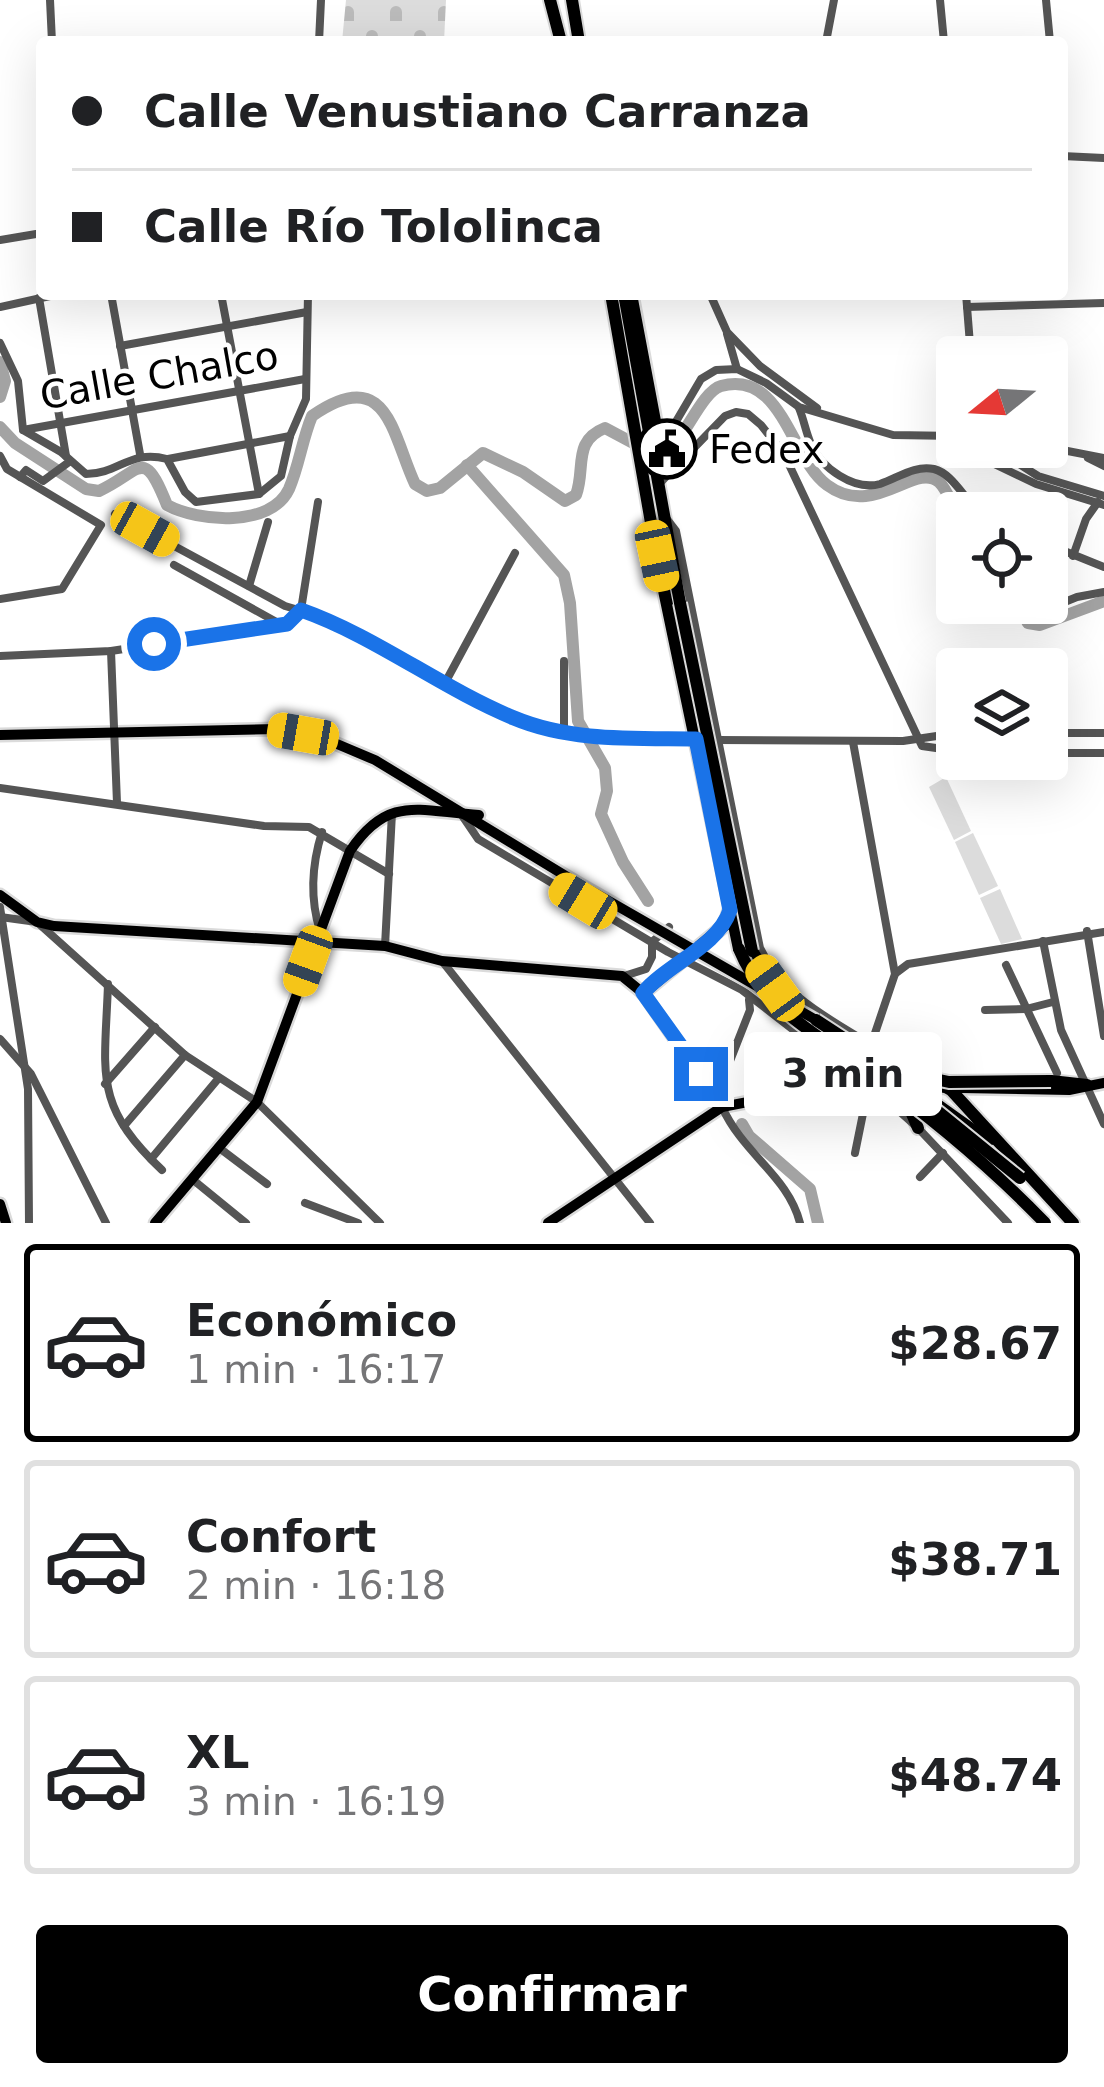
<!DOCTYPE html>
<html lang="es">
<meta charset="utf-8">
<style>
body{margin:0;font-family:"DejaVu Sans",sans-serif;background:#f2f2f2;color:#202124;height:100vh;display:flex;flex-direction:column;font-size:45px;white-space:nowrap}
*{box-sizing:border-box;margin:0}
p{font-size:39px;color:#757577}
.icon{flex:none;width:66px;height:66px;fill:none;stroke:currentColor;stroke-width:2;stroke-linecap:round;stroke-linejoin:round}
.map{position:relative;height:1223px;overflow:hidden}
.panel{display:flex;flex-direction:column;background:#fff;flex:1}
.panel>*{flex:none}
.guide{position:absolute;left:36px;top:36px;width:1032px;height:264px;border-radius:12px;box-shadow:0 12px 48px #0002;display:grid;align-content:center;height:264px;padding:0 36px;background:#fff}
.needle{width:78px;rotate:252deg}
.fabs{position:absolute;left:936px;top:336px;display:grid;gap:24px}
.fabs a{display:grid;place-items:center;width:132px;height:132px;border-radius:12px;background:#fff;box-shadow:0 12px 48px #0002;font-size:60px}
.end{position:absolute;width:54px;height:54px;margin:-27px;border:15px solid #1a73e8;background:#fff;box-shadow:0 0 0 6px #fff}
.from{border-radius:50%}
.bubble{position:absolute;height:84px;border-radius:12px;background:#fff;box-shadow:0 12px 48px #0002;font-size:39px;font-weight:700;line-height:84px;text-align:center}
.car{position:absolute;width:36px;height:72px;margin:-36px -18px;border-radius:15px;box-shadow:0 0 9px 3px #0007;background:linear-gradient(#f5c518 24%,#345 0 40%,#f5c518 0 76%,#345 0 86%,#f5c518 0)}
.guide b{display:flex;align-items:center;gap:42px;height:114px;font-size:45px}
.guide b+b{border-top:3px solid #e0e0e0}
.guide i{width:30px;height:30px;background:#202124}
ul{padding:21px 0 0;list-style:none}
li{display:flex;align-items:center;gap:36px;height:198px;margin:0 24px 18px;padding:0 12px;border:6px solid #e0e0e0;border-radius:12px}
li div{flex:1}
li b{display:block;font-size:45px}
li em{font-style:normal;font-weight:700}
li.active{border-color:#000}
li>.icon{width:108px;height:108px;stroke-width:1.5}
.action{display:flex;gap:24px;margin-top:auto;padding:24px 36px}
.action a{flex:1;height:138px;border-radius:12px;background:#000;color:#fff;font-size:48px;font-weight:700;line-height:138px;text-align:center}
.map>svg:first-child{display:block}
.cemetery{fill:url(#cemetery-stones)}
.garden{fill:#dcdcdc}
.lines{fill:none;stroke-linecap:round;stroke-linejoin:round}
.river{stroke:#a3a3a3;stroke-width:12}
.major-casing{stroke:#dbdbdb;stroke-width:15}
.highway-casing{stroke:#dbdbdb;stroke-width:16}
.minor{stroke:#555;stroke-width:8}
.major{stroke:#000;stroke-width:10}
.highway{stroke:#000;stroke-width:12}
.major-bridge-casing{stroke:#dbdbdb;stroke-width:15;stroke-linecap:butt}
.highway-bridge-casing{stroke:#dbdbdb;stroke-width:16;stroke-linecap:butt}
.major-bridge{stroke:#000;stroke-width:10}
.highway-bridge{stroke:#000;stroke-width:12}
.route{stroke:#1a73e8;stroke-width:15}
.labels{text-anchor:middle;stroke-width:9;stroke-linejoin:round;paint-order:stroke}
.street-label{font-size:39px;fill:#000;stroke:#fff}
.poi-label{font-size:39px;fill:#000;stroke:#fff;text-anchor:start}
</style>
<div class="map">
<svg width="1104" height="1223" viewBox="0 0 1104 1223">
<defs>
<pattern id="cemetery-stones" width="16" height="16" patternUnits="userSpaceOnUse" patternTransform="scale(3)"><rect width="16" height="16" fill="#dcdcdc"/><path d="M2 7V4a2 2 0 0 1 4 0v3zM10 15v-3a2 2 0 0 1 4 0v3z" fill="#bbb"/></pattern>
</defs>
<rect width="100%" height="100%" fill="#fff"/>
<path class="cemetery" d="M346 0H446L444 42H342Z"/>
<g class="garden">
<path d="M946 777 971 831 954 840 929 787Z"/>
<path d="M973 833 998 886 979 895 955 842Z"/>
<path d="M1000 889 1022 939 1001 944 980 898Z"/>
</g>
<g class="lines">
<g class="river">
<path d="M0 362 5 381 0 397"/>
<path d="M0 427 15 443 86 489 99 491C142 471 143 445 167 505 198 522 271 528 289 489 299 466 302 440 312 416 388 363 392 435 415 484L427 491 440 488 483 453 523 472 565 501 576 495C586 468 572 441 605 428L635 444"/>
<path d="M670 449C686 435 703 391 721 386 782 369 791 459 827 485 874 520 915 461 939 482 947 489 952 505 957 514"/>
<path d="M467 465 564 575 570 603 578 721 605 768 607 791 601 814 623 862 648 901"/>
<path d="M1017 603 1028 623 1040 625 1104 601"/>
<path d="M742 1124 749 1136 810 1189 818 1223"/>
</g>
<defs>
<g id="major">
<path d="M632 294 656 421 655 456"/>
<path d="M0 735 276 729 337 744 375 760 574 881"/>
<path d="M0 895 37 922 54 926 385 946 442 961 622 976 643 993 722 1107"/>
<path d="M904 1087 1069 1090 1104 1083"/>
<path d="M0 1204 6 1223"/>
<path d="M155 1223 257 1102 350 851C389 793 421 812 479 815"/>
<path d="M548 1223 722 1107 837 1085 886 1086"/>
</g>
<g id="highway">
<path d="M550 0 561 42"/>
<path d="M572 0 579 42"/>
<path d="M611 294 657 557 739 949"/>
<path d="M624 294 680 603"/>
<path d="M752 951 775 988 796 1005"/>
<path d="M643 993 725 925 729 911"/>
<path d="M871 1045 951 1090 1073 1223"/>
<path d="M1051 1081 1087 1085"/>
<path d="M918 1128 909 1107 920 1099H929L988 1141"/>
</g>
</defs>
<use href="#major" class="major-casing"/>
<use href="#highway" class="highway-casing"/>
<g class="minor">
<path d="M50 0 52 42"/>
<path d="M940 0 944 42"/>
<path d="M1046 0 1050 42"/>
<path d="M319 42 321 0"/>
<path d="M826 42 834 0"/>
<path d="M1062 156 1104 158"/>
<path d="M0 240 42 233"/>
<path d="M111 294 140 454"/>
<path d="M221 294 259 494"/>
<path d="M710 294 727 332 760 366 817 408"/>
<path d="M966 294 971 357"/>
<path d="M39 298 66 456"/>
<path d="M0 307 59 294"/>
<path d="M967 307 1104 303"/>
<path d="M727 334 737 369"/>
<path d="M0 343 18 381 23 430 61 452 86 474C119 474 130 449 167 459L185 492 196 502 259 494 281 476 290 436 306 399 308 294"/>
<path d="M120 346 307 312"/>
<path d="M799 408C804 420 806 433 811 444 821 468 854 491 880 484 898 478 914 465 934 469 954 474 965 502 982 513"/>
<path d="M23 430 305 379"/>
<path d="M658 442 671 430 701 379 716 370 737 369 766 383 799 407 893 435 957 436"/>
<path d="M992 447 1038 476 1104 496"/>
<path d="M1047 447 1104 458"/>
<path d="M963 449 1036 484 1104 505"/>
<path d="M0 456 7 469 101 525 62 589 0 599"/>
<path d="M1088 458 1104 466"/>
<path d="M168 459 290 436"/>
<path d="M20 477 26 470 43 481 69 462"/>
<path d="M659 484 725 416 736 412 748 414 761 425 784 454 922 746 957 751"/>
<path d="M115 514 285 606 312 614 516 719 591 736 696 739"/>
<path d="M666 518 676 531 760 948C783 997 827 1017 871 1045"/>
<path d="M1047 544 1104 567"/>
<path d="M1073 556 1086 519 1098 502"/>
<path d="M174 565 280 624"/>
<path d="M249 586 268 522"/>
<path d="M1029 603 1035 612H1040L1077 597 1104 592"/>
<path d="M301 610 318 502"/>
<path d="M111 651 117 803"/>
<path d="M0 656 111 651 287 624 301 610"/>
<path d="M445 683 515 553"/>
<path d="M564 731V661"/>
<path d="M1047 733H1104"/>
<path d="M717 740 903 741 957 733"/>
<path d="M853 742 895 974 871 1045"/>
<path d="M1047 753H1104"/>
<path d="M0 788 264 826 309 827 389 874"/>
<path d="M461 814 478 839 668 952 742 990 831 1059 833 1069 817 1087"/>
<path d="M0 907 28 1089 29 1223"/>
<path d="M0 917 37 922 185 1055 257 1102 380 1223"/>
<path d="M320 931C310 899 312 864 322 832"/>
<path d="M1087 931 1104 1036"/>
<path d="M1043 941 1061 1030 1104 1124"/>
<path d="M385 946 392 813"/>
<path d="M442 961 650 1223"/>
<path d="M1006 965 1057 1073"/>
<path d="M896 973 908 964 1104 932"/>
<path d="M624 976 646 969 652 957V942L669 927"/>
<path d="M108 984C105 1073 92 1104 162 1170"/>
<path d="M985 1010 1026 1009 1053 1002"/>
<path d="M0 1039 31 1074 106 1223"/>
<path d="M701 1074 728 1066 750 1010 749 1000"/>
<path d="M105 1084 155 1027"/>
<path d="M834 1085 857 1061"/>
<path d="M722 1107C744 1155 788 1176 800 1223"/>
<path d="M124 1126 185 1055"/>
<path d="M218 1147 267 1184"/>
<path d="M855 1153 869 1084 918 1128 1008 1223"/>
<path d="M151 1159 218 1079"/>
<path d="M920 1177 943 1153"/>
<path d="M192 1179 246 1223"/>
<path d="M305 1203 358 1223"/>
</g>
<use href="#major" class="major"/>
<use href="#highway" class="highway"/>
<defs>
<path id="major-bridge" d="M574 881 816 1020"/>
<g id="highway-bridge">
<path d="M680 603 752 951"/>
<path d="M739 949C763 1008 814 1032 863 1068 927 1114 990 1166 1045 1223"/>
<path d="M816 1020 862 1050 1020 1178"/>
<path d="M892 1070 949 1082 1051 1081"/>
</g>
</defs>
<use href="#major-bridge" class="major-bridge-casing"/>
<use href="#highway-bridge" class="highway-bridge-casing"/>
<use href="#major-bridge" class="major-bridge"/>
<use href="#highway-bridge" class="highway-bridge"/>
</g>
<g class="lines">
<path class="route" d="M154 644 287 624 301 610C375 636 441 688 514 718 571 742 636 738 696 739L730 910C718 947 667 964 643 993L701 1074"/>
</g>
<defs>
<symbol id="civic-ring" viewBox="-11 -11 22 22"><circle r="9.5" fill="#fff" stroke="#000" stroke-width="1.5"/><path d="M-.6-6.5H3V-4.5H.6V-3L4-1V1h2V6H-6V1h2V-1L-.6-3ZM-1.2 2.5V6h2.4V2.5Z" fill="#000"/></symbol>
</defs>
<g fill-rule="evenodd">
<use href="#civic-ring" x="634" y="416" width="66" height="66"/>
</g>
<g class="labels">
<g class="street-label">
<text transform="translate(159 375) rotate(-10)" y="14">Calle Chalco</text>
</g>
<g class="poi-label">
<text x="709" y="463">Fedex</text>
</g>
</g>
</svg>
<div class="fabs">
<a><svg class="needle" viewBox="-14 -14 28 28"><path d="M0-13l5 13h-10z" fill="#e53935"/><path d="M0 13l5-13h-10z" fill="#757577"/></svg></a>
<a><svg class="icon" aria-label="locate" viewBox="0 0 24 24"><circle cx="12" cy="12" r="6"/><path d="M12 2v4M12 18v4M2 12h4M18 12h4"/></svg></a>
<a><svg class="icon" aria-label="layers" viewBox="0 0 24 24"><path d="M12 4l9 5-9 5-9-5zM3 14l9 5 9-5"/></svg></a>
</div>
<i class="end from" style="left:154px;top:644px"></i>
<i class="end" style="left:701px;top:1074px"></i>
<div class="bubble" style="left:744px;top:1032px;width:198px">3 min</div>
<i class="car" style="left:145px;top:529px;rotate:119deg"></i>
<i class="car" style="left:657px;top:556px;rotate:168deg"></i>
<i class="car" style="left:303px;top:734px;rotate:280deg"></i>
<i class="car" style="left:583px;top:901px;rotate:301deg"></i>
<i class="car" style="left:308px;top:961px;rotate:200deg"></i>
<i class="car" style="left:775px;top:988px;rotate:324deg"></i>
<div class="guide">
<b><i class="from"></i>Calle Venustiano Carranza</b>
<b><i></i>Calle Río Tololinca</b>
</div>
</div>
<section class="panel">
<ul>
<li class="active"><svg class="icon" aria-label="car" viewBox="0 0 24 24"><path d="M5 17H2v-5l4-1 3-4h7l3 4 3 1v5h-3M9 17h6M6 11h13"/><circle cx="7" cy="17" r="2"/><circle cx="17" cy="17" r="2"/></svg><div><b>Económico</b><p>1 min · 16:17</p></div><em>$28.67</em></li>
<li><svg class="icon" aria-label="car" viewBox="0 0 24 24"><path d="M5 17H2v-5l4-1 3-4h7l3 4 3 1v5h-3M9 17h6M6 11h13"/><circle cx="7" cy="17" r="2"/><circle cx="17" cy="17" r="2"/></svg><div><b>Confort</b><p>2 min · 16:18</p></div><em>$38.71</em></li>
<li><svg class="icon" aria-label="car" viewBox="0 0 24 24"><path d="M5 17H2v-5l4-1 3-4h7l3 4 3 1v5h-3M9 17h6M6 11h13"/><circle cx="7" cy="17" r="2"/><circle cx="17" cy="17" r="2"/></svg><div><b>XL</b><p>3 min · 16:19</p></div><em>$48.74</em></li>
</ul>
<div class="action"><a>Confirmar</a></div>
</section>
